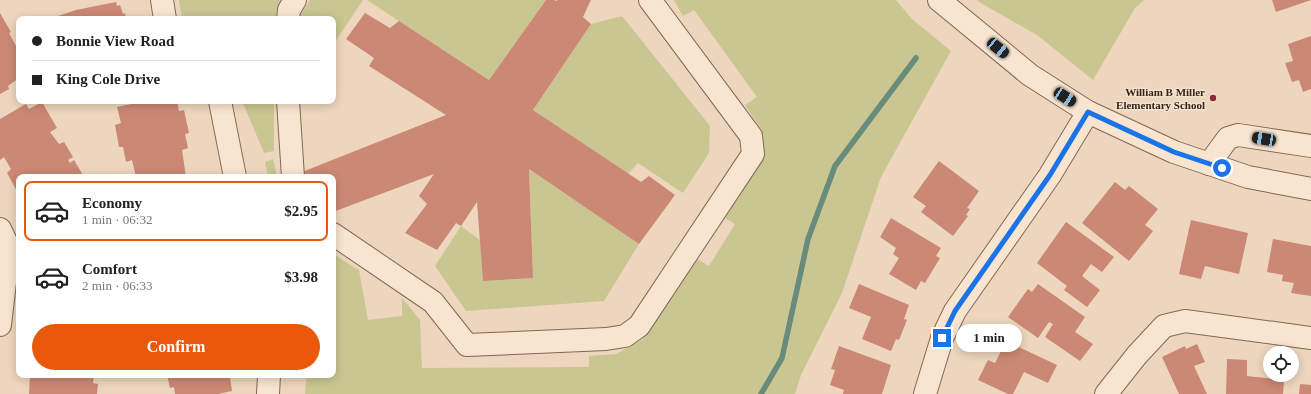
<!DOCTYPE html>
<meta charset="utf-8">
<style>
body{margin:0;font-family:Georgia,serif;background:#f2f2f2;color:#222;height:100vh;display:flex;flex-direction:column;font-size:15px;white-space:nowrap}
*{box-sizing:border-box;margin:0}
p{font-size:13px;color:#767676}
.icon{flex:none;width:22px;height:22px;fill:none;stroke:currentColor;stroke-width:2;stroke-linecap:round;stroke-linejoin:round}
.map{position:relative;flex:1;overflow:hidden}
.sheet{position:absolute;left:16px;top:174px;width:320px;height:204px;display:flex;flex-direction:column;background:#fff;border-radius:8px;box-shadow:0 2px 10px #0003}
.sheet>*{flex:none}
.banner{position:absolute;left:16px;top:16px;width:320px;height:88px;border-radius:8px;box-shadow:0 2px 10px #0003;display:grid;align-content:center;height:88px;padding:0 16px;background:#fff}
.buttons{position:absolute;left:1263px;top:346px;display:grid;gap:8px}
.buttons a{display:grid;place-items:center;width:36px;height:36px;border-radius:50%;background:#fff;box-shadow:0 2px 10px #0003;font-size:20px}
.end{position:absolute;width:18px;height:18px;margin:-9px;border:5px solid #1a73e8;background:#fff;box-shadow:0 0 0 2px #fff}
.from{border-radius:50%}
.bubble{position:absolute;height:28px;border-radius:14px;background:#fff;box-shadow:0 2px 10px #0003;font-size:13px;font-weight:700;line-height:28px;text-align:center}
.car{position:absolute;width:12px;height:24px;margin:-12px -6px;border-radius:5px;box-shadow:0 0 3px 1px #0007;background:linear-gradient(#222 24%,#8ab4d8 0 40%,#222 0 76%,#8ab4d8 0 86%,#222 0)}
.banner b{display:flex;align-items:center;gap:14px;height:38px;font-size:15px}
.banner b+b{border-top:1px solid #e0e0e0}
.banner i{width:10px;height:10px;background:#222}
ul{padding:7px 0 0;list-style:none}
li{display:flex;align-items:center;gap:12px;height:60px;margin:0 8px 6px;padding:0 8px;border:2px solid transparent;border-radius:8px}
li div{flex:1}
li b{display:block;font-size:15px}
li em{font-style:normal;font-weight:700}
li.current{border-color:#ea580c}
li>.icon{width:36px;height:36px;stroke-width:1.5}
.button{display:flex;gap:8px;margin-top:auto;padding:8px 16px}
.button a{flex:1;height:46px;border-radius:24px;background:#ea580c;color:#fff;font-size:16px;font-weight:700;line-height:46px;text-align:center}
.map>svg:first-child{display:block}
.green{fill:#cac692}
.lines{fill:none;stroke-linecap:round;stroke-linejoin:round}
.stream{stroke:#698b7c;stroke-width:5.5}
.building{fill:#cb8874}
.minor-casing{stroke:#846757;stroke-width:24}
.minor{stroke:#f8e5d0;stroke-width:22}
.route{stroke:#1a73e8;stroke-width:5}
.poi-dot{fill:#92283c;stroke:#f4e2cd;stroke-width:1.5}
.labels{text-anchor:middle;stroke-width:3;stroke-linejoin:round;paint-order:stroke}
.poi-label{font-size:11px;font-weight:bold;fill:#34231b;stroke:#f4e2cd;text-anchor:end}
</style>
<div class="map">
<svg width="1311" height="394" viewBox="0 0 1311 394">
<rect width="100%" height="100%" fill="#edd6bd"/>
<g class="green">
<path d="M179 0H282L278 7 275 19H182Z"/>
<path d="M310 0H363L333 45V19H299V17Z"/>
<path d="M367 0H546L489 80Z"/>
<path d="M674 0H896L912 19 951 51 881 177 842 293 801 375 795 394H305L306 382 305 375H333V254L359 270 368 320 402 316V298L420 320 422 368 589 367V356L616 354 643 339 697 259 709 266 735 224 725 218 761 157 762 130 745 105 757 97 694 10 683 16Z"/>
<path d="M977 0H1144L1135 8 1093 80 1037 35 979 2Z"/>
<path d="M622 16 710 126 709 153 683 193 638 163 628 174 533 110 591 24Z"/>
<path d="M242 101H274V151L264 153Z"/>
<path d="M273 159 277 177H268L265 162Z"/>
<path d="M529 169 639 244 604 301 466 311 435 266 461 226 480 240 483 281 533 278Z"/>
</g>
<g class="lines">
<path class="stream" d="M761 394 782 358 808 239 835 166 916 58"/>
</g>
<g class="building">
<path d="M546 0H554L556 1 557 0H591L583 17 591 24 533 110 641 182 649 176 675 195 639 244 529 169 533 278 483 281 477 202 461 226 456 223 437 250 405 233 427 204 419 196 434 174 333 212V177H304L302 172 446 115 369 66 374 58 346 39 365 13 390 28 399 21 489 80Z"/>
<path d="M1272 0H1311L1276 12Z"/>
<path d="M116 2 117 6 120 5 123 14 125 13 126 19H56L58 18V16L76 10Z"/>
<path d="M0 13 11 32 9 33 16 46 18 45 19 47V78L8 86 9 89 0 94Z"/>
<path d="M1311 36V89L1303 92 1299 80 1292 82 1285 63 1293 61 1288 44Z"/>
<path d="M146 101H177L179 111 184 110 189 133 185 134 188 148 182 150 186 177H136L132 160 126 162 123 147H119L115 125 121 123 117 107Z"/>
<path d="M42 102 57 128 50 132 59 144 64 142 73 157 68 160 70 163 74 160 83 175 80 177H19V195L7 173 11 169 4 157 0 160V119L26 104 29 109Z"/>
<path d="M939 161 979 191 967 208 970 209 966 215 968 216 953 236 921 212 926 206 913 197Z"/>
<path d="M1115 182 1125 190 1129 186 1158 209 1145 225 1153 231 1129 261 1082 223Z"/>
<path d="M891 218 941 248 936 256 940 258 925 283 921 281 916 290 889 274 899 258 893 254 896 248 880 237Z"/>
<path d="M1191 220 1248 233 1239 274 1205 266 1201 279 1179 274Z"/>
<path d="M1066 222 1114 257 1102 272 1091 264 1082 276 1100 290 1087 307 1064 290 1067 286 1037 263Z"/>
<path d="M1273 239 1311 246V296L1291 293 1294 283 1282 281 1283 275 1267 272Z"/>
<path d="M859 284 909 305 904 319 907 320 899 340 896 339 891 351 862 339 871 317 849 308Z"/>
<path d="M1038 284 1085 317 1075 332 1093 344 1080 361 1045 337 1053 324 1049 322 1038 338 1008 317 1028 289 1032 292Z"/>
<path d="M1006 341 1057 365 1048 383 1024 372 1013 394H1008L978 380 988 360 995 363Z"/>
<path d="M1197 344 1205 362 1194 366 1207 394H1179L1162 357 1185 346 1186 349Z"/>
<path d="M839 346 891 365 882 394H843L844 390 830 385 835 370 831 369Z"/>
<path d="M1227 359 1247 360V376L1284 380 1283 394H1226Z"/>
<path d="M30 375H94L93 383 98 384 97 394H29Z"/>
<path d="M167 375H235V376L230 377 232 391 218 394H175L174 387 170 388Z"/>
<path d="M1300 384 1311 385V394H1299Z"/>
</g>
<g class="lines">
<defs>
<g id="minor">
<path d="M162 0 165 19"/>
<path d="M939 0 1030 75 1088 112 1174 152 1248 177 1311 189"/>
<path d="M288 19 289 10 295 0"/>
<path d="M220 101 235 177"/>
<path d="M288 101 293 177"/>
<path d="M1209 164 1228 138 1238 135 1311 146"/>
<path d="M0 229 9 248 0 325"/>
<path d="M333 234 433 302 467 345 606 339 625 336 639 326 753 154 751 136 650 0"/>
<path d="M268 394 269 375"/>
<path d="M925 394 942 338 955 311 1050 175 1088 112"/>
<path d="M1106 394 1137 355 1164 326 1185 321 1311 338"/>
</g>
</defs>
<use href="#minor" class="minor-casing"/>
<use href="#minor" class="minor"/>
</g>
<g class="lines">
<path class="route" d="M942 338 955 311 1050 175 1088 112 1174 152 1222 168"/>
</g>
<circle class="poi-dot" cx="1213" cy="98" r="4"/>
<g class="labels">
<g class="poi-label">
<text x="1205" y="96">William B Miller<tspan x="1205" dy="13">Elementary School</tspan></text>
</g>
</g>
</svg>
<div class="buttons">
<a><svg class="icon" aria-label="locate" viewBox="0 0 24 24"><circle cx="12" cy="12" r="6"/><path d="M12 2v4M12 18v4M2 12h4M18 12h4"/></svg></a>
</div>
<i class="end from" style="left:1222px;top:168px"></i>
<i class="end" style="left:942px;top:338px"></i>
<div class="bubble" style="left:956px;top:324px;width:66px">1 min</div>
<i class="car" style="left:998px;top:48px;rotate:129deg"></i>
<i class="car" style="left:1065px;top:97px;rotate:123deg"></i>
<i class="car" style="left:1264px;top:139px;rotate:279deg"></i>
<div class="banner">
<b><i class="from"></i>Bonnie View Road</b>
<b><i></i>King Cole Drive</b>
</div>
<section class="sheet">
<ul>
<li class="current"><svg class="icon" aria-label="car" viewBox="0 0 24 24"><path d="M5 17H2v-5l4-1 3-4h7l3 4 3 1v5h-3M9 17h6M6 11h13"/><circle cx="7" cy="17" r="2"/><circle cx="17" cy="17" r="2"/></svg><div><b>Economy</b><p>1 min · 06:32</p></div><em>$2.95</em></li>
<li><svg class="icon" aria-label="car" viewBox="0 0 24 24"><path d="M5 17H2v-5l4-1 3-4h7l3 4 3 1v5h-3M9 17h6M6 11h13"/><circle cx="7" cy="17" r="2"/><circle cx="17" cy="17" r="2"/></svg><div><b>Comfort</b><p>2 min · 06:33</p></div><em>$3.98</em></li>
</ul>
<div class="button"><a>Confirm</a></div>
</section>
</div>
